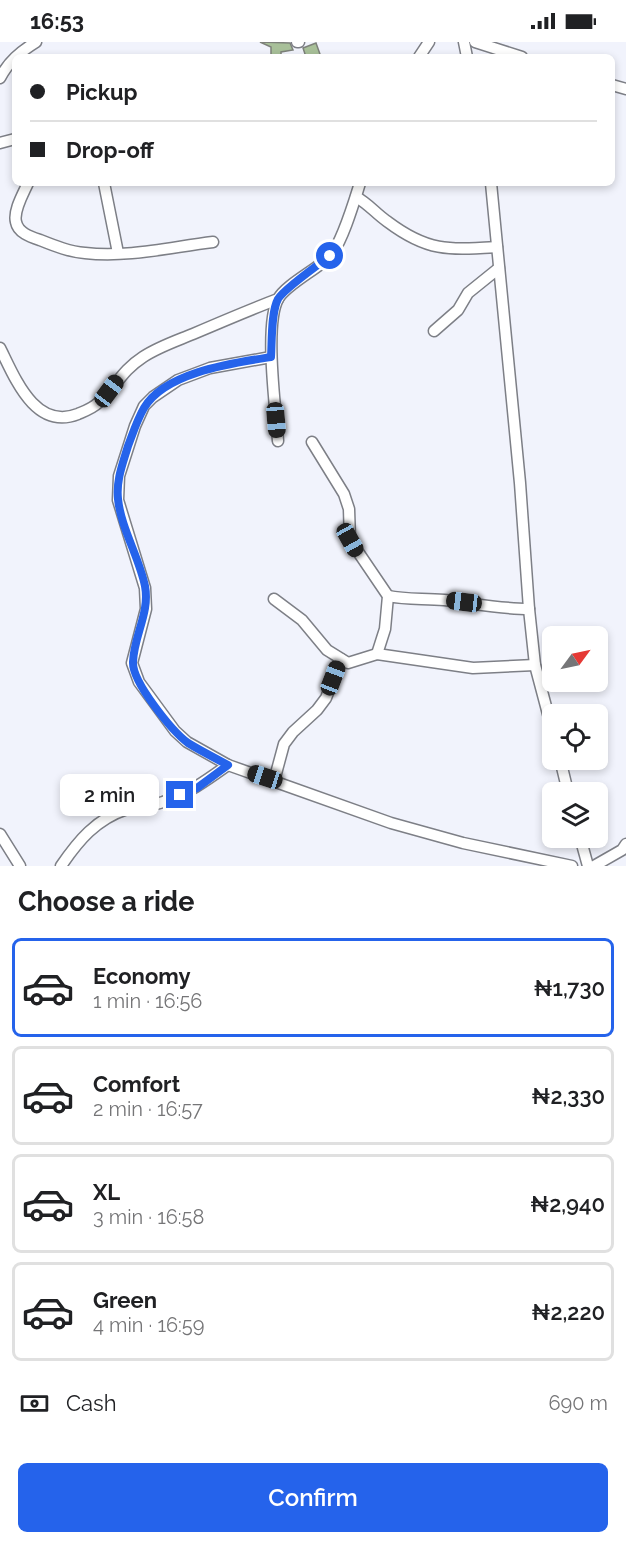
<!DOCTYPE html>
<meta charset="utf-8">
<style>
body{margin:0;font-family:Raleway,sans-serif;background:#f2f2f2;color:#202124;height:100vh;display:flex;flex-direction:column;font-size:22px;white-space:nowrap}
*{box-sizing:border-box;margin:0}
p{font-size:20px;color:#757577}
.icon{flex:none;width:33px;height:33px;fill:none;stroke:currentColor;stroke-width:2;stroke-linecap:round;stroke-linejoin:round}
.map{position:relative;height:824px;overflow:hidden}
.panel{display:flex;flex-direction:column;background:#fff;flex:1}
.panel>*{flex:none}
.top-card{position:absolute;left:12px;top:12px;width:603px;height:132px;border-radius:9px;box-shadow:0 3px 9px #0003;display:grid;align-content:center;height:132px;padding:0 18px;background:#fff}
.needle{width:39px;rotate:57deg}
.fabs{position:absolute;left:542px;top:584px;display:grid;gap:12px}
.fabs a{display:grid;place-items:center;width:66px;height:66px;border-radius:9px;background:#fff;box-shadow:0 3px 9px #0003;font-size:30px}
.end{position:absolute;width:27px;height:27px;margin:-14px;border:8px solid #2563eb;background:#fff;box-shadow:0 0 0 3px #fff}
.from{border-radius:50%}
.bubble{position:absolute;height:42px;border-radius:9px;background:#fff;box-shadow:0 3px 9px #0003;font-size:20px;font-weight:600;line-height:42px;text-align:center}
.car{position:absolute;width:18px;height:36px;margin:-18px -9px;border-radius:8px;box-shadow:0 0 4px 2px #0007;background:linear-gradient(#222 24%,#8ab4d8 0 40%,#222 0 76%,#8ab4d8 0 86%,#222 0)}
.top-card b{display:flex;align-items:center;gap:21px;height:57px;font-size:22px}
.top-card b+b{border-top:2px solid #e0e0e0}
.top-card i{width:15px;height:15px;background:#202124}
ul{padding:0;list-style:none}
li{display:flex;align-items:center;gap:18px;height:99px;margin:0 12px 9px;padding:0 6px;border:3px solid #e0e0e0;border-radius:9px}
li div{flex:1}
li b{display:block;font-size:22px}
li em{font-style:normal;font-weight:600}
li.current{border-color:#2563eb}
li>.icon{width:54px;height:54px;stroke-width:1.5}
h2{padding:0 18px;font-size:27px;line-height:72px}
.pay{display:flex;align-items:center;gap:15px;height:66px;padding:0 18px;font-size:22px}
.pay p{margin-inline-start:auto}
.primary-button{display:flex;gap:12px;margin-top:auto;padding:12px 18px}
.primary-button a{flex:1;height:69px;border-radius:9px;background:#2563eb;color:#fff;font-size:24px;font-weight:600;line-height:69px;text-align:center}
.status{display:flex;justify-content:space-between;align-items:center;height:42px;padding:0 30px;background:#fff;direction:ltr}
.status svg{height:16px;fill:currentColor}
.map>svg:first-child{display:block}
.building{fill:#a8c099;stroke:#7d817a;stroke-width:1.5}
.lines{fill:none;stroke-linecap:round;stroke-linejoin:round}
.minor-casing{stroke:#7d7f86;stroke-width:13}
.minor{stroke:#fff;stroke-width:10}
.route{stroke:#2563eb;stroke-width:8}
</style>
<div class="status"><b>16:53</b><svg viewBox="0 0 49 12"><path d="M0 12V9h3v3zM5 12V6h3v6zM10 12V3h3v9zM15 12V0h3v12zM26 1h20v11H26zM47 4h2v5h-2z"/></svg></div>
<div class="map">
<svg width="626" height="824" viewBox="0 0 626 824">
<rect width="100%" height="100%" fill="#f1f3fc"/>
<g class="building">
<path d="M260 0 290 1 293 8 281 10V13H271V5Z"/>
<path d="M316 1 321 15H306L303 6Z"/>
</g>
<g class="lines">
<defs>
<g id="minor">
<path d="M297 0H299"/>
<path d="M464 0 467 15"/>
<path d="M475 0 522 15"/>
<path d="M419 15 429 0"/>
<path d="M0 36C9 19 20 10 36 0"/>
<path d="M612 43 626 47"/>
<path d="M0 101 15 97"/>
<path d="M28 141C23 152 13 169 16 180 18 191 31 195 40 198 55 204 70 210 85 211 127 216 171 205 213 200"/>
<path d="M104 141 118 211"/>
<path d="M491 141 520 441 529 567 535 623 552 687"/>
<path d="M356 155C369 162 376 172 388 180 428 210 449 208 497 205"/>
<path d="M434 289 458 268 468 251 499 226"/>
<path d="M0 306C15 336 35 389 78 372 85 369 93 366 98 361 116 346 120 330 143 315 158 305 176 299 193 292 221 280 249 268 278 257"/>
<path d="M271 315 210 326 178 338 153 355 144 364 135 384 119 434 118 458 145 546 146 567 132 621 139 640 175 689 187 700 228 723 391 781 463 801 572 824"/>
<path d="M278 399C276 369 264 283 278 257 286 242 320 226 331 213 343 198 354 160 360 141"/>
<path d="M312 400 344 452 349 467 350 498 388 554 385 587 377 612"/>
<path d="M388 554C407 558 425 556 444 558 472 561 500 567 529 567"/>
<path d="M274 557 302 578 327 608 348 621 377 612 473 626 535 623"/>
<path d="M560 717 568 750"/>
<path d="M274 739 284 702 293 690 317 668 326 656 341 617"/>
<path d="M0 792 20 824"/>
<path d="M580 795 588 824"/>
<path d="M61 824C78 799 96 777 127 767 139 764 152 764 163 760 188 752 207 738 228 723"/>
<path d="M594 824 622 808 626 802"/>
</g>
</defs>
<use href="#minor" class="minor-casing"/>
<use href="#minor" class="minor"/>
</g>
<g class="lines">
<path class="route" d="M180 753 197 746 228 723C215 716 201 709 188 701 172 689 132 640 133 620 134 593 150 571 145 544 139 515 121 486 118 457 116 438 123 421 128 404 133 391 137 378 144 366 165 330 233 321 271 315 272 299 271 270 278 257 284 247 319 222 330 214"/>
</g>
</svg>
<div class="fabs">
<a><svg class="needle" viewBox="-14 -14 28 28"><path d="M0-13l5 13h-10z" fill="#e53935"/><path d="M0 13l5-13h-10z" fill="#757577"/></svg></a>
<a><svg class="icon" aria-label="locate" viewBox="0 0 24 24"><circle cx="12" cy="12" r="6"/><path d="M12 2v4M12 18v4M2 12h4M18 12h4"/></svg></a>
<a><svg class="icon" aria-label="layers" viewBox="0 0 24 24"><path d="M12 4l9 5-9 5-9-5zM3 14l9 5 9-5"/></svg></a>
</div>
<i class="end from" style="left:330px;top:214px"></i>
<i class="end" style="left:180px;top:753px"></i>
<div class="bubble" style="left:60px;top:732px;width:99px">2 min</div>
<i class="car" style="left:109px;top:349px;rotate:37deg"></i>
<i class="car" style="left:276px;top:378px;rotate:175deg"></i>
<i class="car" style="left:350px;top:498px;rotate:151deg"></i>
<i class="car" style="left:464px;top:560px;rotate:277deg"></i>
<i class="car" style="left:333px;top:636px;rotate:21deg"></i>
<i class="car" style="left:265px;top:735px;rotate:288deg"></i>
<div class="top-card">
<b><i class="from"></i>Pickup</b>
<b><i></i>Drop-off</b>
</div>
</div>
<section class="panel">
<h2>Choose a ride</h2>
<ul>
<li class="current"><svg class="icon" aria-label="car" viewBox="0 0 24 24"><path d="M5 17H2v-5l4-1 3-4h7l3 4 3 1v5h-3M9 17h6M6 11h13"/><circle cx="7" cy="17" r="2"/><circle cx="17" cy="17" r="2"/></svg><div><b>Economy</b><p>1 min · 16:56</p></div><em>₦1,730</em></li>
<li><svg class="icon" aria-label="car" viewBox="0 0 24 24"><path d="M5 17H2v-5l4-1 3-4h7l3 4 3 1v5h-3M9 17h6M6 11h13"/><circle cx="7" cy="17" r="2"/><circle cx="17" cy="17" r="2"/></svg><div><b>Comfort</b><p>2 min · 16:57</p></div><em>₦2,330</em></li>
<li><svg class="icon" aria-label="car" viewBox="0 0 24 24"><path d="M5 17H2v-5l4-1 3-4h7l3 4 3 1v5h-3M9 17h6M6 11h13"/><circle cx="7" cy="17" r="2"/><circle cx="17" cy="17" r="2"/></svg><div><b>XL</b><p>3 min · 16:58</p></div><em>₦2,940</em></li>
<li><svg class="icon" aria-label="car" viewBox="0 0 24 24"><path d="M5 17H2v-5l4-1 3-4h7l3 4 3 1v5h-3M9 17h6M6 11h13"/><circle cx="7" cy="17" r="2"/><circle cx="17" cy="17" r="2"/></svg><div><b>Green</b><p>4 min · 16:59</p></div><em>₦2,220</em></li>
</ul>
<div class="pay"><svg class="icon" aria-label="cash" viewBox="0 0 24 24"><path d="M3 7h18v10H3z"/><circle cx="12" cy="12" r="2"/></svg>Cash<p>690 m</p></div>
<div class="primary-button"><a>Confirm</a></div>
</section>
